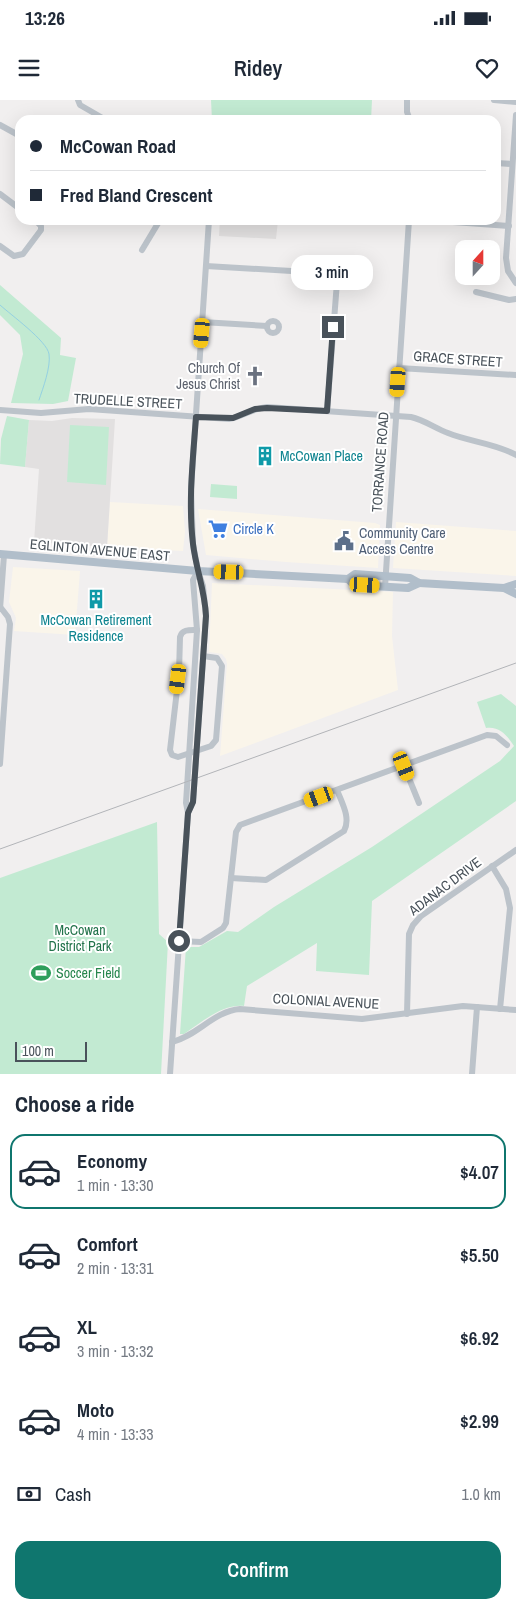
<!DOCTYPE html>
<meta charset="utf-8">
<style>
body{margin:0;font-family:"Archivo Narrow",sans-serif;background:#f6f6f7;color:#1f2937;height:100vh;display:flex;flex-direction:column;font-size:19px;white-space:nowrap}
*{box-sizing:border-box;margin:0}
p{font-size:16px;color:#747a83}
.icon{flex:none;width:28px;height:28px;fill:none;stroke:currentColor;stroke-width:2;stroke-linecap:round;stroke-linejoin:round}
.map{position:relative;height:974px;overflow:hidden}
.side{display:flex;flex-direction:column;background:#fff;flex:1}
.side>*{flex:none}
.guide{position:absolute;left:15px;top:15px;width:486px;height:110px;border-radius:15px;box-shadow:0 5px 20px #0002;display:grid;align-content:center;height:110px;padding:0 15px;background:#fff}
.needle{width:32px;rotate:21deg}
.tools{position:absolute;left:455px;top:140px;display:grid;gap:10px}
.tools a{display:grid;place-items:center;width:45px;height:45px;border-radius:10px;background:#fff;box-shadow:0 5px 20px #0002;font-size:25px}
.scale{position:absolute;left:15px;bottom:12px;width:72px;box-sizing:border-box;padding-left:5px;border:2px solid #49525a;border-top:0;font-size:14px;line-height:18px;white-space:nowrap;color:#49525a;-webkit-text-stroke:4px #fff;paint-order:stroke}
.end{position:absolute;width:22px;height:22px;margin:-11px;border:6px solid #49525a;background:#fff;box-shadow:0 0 0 2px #fff}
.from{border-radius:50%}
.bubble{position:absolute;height:35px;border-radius:15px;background:#fff;box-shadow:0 5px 20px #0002;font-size:16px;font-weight:600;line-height:35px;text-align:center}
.car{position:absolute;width:15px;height:30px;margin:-15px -8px;border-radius:6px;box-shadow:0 0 4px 1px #0007;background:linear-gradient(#f5c518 24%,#345 0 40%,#f5c518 0 76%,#345 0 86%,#f5c518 0)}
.guide b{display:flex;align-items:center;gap:18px;height:48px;font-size:19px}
.guide b+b{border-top:1px solid #e0e1e3}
.guide i{width:12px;height:12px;background:#1f2937}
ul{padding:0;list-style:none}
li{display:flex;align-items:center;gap:15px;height:75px;margin:0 10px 8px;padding:0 5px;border:2px solid transparent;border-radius:15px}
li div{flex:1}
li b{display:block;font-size:19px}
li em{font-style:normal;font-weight:600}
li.active{border-color:#0f766e}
li>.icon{width:45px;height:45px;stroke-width:1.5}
h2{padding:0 15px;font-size:22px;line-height:60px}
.pay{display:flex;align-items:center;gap:12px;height:55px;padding:0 15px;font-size:19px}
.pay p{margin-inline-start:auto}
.button{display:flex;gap:10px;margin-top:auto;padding:10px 15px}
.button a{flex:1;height:58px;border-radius:15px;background:#0f766e;color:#fff;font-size:20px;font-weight:600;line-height:58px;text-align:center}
.status{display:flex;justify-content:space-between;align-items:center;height:35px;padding:0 25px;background:#fff;direction:ltr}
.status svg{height:14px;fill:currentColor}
header{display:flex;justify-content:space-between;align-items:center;height:65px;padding:0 15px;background:#fff;font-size:22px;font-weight:600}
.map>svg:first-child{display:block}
.commercial{fill:#faf5ea}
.education{fill:#e2e0e0}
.green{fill:#c2ead2}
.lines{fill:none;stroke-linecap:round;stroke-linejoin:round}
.stream{stroke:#94d1e2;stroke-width:1}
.minor{stroke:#bcc3ca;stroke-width:6}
.major{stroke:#b1beca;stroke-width:8}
.rail{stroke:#b2b4b8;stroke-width:1}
.route{stroke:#49525a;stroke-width:6}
.labels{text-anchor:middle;stroke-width:4;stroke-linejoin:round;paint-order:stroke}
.street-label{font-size:14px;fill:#49525a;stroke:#fff}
.worship-label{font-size:14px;fill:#5b616d;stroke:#fff;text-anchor:end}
.culture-label{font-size:14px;fill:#0d838f;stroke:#fff;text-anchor:start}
.shop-label{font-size:14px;fill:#366cbe;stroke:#fff;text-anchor:start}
.service-label{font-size:14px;fill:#4e5e75;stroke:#fff;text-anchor:start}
.park-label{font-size:14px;fill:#22734b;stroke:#fff}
.leisure-label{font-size:14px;fill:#27864d;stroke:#fff;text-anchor:start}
</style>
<div class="status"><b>13:26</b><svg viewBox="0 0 49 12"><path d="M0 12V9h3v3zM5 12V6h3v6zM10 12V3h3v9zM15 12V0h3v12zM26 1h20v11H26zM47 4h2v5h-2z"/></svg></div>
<header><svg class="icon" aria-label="menu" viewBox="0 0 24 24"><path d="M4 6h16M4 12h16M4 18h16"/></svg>Ridey<svg class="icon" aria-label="heart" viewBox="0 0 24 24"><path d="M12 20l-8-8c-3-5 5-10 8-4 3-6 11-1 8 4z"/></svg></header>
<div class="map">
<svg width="516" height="974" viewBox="0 0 516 974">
<rect width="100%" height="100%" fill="#f1efef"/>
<g class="commercial">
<path d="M110 402 183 406 185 432 183 451 107 447Z"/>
<path d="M198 409 375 423 380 425 378 468 286 462 206 455Z"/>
<path d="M396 422 516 431V476L393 468Z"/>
<path d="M13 467 80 471 75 535 14 531 16 518 9 502Z"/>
<path d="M212 483 393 492 392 536 398 590 220 656 227 564 226 559 222 554 209 552Z"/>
</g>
<g class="education">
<path d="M220 120H278L276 139 219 136Z"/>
<path d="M72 318 115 319 107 447 34 442 39 369 25 367 29 320 52 321Z"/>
</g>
<g class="green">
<path d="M211 0H372L371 20H212Z"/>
<path d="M0 185 61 238 60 255 76 258 68 301 53 304 11 303 23 254 20 235 0 215Z"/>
<path d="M7 316 29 320 25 367 0 364 1 339Z"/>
<path d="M70 325 109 327 106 385 67 382Z"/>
<path d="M211 384 237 386V399L210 397Z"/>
<path d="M501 594 516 606V701L372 801 369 875 316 871 317 843 247 886 244 906C222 904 202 922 184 934H180L186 847H199L227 831 238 832 274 807 372 747 500 661 514 646C507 635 499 626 486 628L477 602Z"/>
<path d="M157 722 159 834 168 842 161 974H0V778Z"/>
</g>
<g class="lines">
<path class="stream" d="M0 205C11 215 47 241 49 254 51 267 43 288 39 300"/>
<g class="minor">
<path d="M78 0 80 5 106 20"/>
<path d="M407 0V12L410 20"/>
<path d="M494 0 516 2"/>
<path d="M516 15 506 158 508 171 516 183"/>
<path d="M0 25 20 36"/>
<path d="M496 63 512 64"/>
<path d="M0 94 20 109"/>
<path d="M166 120 197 122"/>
<path d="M425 120 509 126"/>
<path d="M0 146 14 156 23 154 41 130V126L35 120"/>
<path d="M142 150 160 120"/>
<path d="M206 166 325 173C332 174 335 176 337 182L327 311"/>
<path d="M476 192 509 200 516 199"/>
<circle cx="273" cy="227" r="6"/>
<path d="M202 222 267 226"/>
<path d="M399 268 516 275"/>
<path d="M0 310 41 313 89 309 229 319C242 317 253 308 267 307L411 317C424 320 435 328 448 333 470 342 495 343 516 355"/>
<path d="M385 487 409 120"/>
<path d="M0 509 4 455"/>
<path d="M197 530C190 530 182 529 180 537L179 573 170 650 172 655 178 657 211 646 216 640 222 566 217 558 203 556"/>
<path d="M0 664 10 524 8 517 1 508"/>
<path d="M404 666 419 703"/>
<path d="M188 713 193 702 206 516 203 486 198 471 193 444 191 389 209 120"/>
<path d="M492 766 506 789 510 808 500 909"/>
<path d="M231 778 266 780 344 731C351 718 342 703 337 690"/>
<path d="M179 841 201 842 223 828 226 823 236 732 240 725 487 635 496 636 507 645"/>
<path d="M407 914 409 834 413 825 421 816 516 750"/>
<path d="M172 942C197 936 214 911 240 909L362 919 463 906 516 910"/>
<path d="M170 974 188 713 186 703 197 530 193 480 198 471"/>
<path d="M472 974 477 907"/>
</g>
<g class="major">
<path d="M0 454 198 471 348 479 354 485 408 488 419 483"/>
<path d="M348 479 355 474 410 478 419 483 504 488 516 494"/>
<path d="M504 488 516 484"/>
</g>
<path class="rail" d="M0 749 516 563"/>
</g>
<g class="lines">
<path class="route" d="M179 841 188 713 193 702 206 516C205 491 196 469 193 444 188 402 193 359 196 317L233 318 255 309 267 308 327 311 333 227"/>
</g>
<defs>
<symbol id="church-bare" viewBox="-9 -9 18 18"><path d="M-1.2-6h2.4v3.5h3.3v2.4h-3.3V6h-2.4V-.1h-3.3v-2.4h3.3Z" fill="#6b7280" stroke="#fff" stroke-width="2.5" paint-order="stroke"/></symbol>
<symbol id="building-bare" viewBox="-9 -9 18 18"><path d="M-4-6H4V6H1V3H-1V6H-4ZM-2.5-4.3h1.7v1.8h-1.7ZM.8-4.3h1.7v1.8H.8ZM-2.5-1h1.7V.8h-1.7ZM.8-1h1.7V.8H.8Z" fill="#0f9aa8" stroke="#fff" stroke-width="2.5" paint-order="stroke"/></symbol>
<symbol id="supermarket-bare" viewBox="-9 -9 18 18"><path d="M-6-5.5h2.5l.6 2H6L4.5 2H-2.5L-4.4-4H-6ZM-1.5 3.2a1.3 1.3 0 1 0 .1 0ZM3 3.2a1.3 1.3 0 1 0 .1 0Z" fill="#3f7fe0" stroke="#fff" stroke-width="2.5" paint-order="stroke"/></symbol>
<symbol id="civic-bare" viewBox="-9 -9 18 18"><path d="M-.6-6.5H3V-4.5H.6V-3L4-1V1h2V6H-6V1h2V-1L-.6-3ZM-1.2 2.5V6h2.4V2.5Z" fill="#5c6f8a" stroke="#fff" stroke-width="2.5" paint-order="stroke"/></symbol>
<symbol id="stadium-bare" viewBox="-9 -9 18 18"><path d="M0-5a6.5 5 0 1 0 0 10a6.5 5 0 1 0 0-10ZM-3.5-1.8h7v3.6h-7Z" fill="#2e9e5b" stroke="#fff" stroke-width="2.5" paint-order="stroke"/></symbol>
</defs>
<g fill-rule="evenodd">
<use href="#church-bare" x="241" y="262" width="28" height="28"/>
<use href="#building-bare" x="251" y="342" width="28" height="28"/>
<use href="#supermarket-bare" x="204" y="415" width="28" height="28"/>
<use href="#civic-bare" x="330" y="427" width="28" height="28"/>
<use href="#building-bare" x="82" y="485" width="28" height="28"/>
<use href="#stadium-bare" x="27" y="859" width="28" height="28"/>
</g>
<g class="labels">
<g class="street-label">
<text transform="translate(458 259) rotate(4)" y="5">GRACE STREET</text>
<text transform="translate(128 301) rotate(3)" y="5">TRUDELLE STREET</text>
<text transform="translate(380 362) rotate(-86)" y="5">TORRANCE ROAD</text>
<text transform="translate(100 450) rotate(5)" y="5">EGLINTON AVENUE EAST</text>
<text transform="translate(445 786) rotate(-37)" y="5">ADANAC DRIVE</text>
<text transform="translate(326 901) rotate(3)" y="5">COLONIAL AVENUE</text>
</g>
<g class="worship-label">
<text x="240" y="273">Church Of<tspan x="240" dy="16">Jesus Christ</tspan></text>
</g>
<g class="culture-label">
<text x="280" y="361">McCowan Place</text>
<text x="96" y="525" text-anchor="middle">McCowan Retirement<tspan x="96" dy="16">Residence</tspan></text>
</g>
<g class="shop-label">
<text x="233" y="434">Circle K</text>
</g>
<g class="service-label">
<text x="359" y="438">Community Care<tspan x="359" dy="16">Access Centre</tspan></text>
</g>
<g class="park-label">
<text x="80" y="835">McCowan<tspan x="80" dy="16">District Park</tspan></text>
</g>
<g class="leisure-label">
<text x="56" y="878">Soccer Field</text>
</g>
</g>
</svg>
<div class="tools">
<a><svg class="needle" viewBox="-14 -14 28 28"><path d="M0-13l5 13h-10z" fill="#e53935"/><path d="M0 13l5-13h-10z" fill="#747a83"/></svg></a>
</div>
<div class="scale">100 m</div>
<i class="end from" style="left:179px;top:841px"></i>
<i class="end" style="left:333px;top:227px"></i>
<div class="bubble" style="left:291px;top:155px;width:82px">3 min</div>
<i class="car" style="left:202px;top:233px;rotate:185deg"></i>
<i class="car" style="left:398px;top:282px;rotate:184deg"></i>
<i class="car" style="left:229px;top:472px;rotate:272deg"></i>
<i class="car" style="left:365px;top:485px;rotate:93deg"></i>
<i class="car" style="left:178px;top:579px;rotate:187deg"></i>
<i class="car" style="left:404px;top:666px;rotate:158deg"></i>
<i class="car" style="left:319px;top:697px;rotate:250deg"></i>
<div class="guide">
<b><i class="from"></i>McCowan Road</b>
<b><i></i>Fred Bland Crescent</b>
</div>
</div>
<section class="side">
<h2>Choose a ride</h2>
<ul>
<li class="active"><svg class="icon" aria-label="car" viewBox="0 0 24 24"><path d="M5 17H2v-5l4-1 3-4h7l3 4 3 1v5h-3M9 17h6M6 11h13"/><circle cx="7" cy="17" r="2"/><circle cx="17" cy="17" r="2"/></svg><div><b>Economy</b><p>1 min · 13:30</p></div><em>$4.07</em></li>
<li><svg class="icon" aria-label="car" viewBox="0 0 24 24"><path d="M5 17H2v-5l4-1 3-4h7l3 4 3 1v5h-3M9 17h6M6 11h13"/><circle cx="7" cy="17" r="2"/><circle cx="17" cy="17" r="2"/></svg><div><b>Comfort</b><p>2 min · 13:31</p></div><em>$5.50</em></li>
<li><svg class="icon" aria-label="car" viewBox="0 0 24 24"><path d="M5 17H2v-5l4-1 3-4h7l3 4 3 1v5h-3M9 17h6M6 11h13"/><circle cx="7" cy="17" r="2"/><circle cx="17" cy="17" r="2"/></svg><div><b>XL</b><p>3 min · 13:32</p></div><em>$6.92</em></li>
<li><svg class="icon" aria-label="car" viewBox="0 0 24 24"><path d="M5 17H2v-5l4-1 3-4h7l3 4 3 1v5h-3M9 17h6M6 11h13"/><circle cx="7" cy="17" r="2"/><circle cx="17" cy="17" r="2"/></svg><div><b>Moto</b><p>4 min · 13:33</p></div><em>$2.99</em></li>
</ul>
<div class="pay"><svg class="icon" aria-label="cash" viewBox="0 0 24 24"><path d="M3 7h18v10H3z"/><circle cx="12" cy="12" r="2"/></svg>Cash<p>1.0 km</p></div>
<div class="button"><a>Confirm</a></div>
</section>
